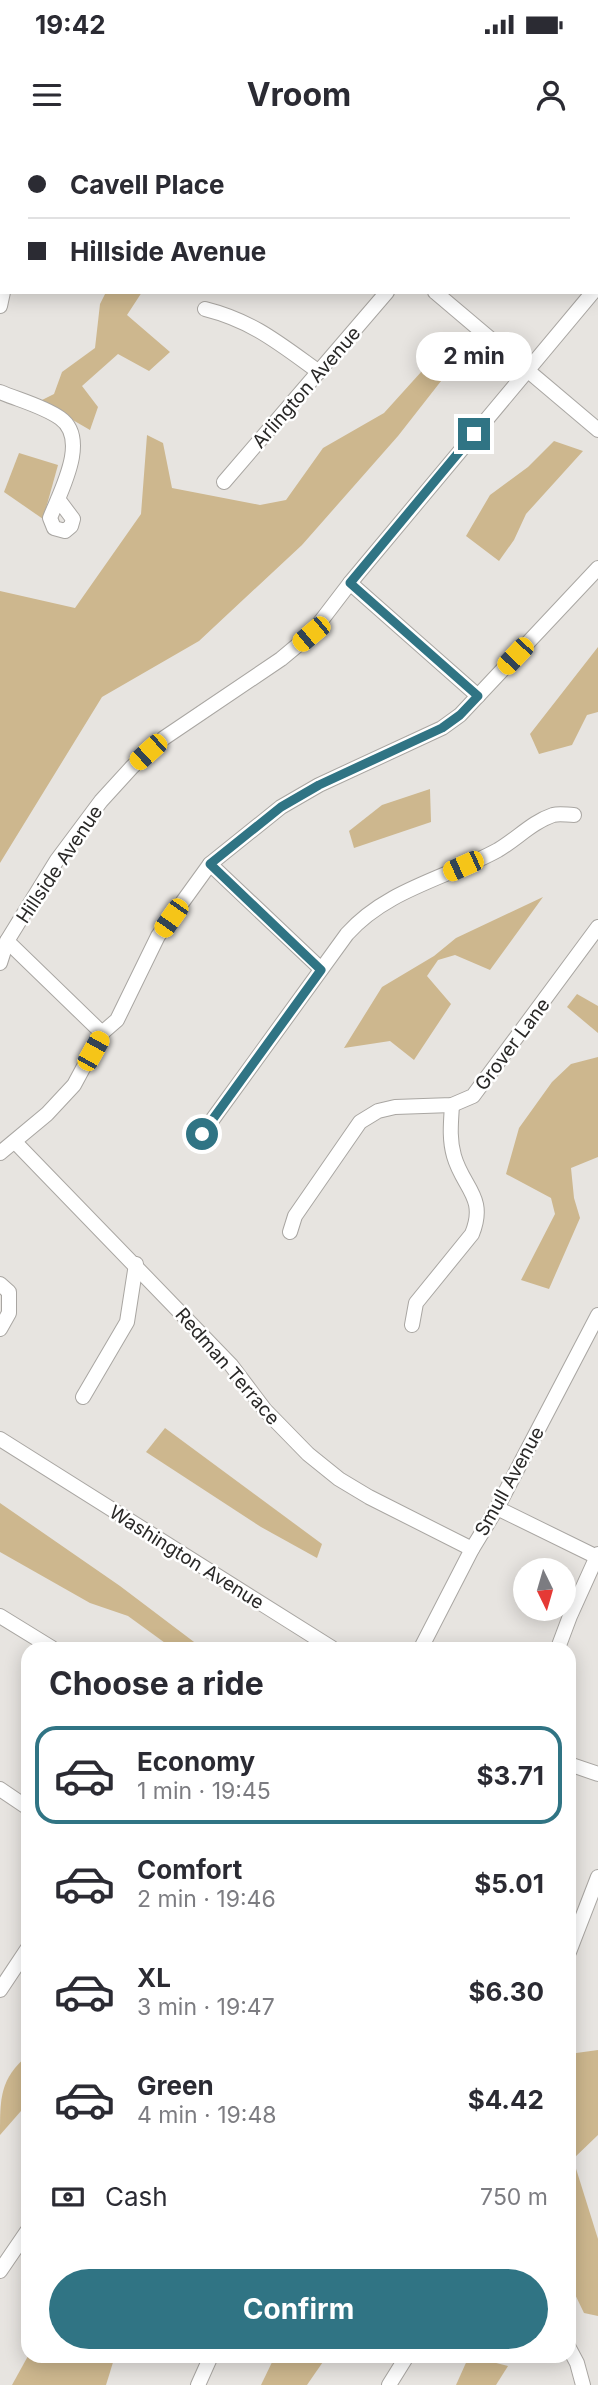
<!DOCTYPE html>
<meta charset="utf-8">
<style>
body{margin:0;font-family:Inter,sans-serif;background:#f2f2f3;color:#2b2b33;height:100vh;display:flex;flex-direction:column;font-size:26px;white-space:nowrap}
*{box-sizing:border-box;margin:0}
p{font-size:23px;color:#7c7c81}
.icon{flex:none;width:38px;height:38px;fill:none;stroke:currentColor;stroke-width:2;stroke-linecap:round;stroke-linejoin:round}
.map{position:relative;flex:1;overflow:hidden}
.panel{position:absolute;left:21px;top:1502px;width:555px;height:721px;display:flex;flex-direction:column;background:#fff;border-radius:21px;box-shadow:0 4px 18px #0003}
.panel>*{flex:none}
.hud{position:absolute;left:0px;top:0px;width:598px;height:154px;box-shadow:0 4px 18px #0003;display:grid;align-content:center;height:154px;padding:0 28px;background:#fff}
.needle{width:46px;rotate:175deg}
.tools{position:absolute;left:513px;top:1418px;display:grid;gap:14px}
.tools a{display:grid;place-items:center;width:63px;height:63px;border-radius:50%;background:#fff;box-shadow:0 4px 18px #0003;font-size:35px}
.end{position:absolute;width:32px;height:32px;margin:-16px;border:9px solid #307484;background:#fff;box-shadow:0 0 0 4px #fff}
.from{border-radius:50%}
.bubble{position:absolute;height:49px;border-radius:24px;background:#fff;box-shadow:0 4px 18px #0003;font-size:23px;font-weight:700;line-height:49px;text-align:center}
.car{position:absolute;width:21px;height:42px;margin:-21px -10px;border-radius:9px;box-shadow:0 0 5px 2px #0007;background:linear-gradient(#f5c518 24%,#345 0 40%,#f5c518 0 76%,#345 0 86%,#f5c518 0)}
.hud b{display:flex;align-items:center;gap:24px;height:66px;font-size:26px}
.hud b+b{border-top:2px solid #e1e1e2}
.hud i{width:18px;height:18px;background:#2b2b33}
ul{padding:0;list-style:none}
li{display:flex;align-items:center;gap:21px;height:98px;margin:0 14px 10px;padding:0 14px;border:4px solid transparent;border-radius:21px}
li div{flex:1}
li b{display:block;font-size:26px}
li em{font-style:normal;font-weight:700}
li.active{border-color:#307484}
li>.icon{width:63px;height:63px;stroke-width:1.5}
h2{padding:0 28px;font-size:32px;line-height:84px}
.pay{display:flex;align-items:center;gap:18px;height:77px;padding:0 28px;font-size:26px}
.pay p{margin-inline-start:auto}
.button{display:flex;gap:14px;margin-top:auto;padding:14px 28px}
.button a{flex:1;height:80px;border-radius:42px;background:#307484;color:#fff;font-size:28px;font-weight:700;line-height:80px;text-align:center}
.status{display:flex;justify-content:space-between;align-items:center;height:49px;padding:0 35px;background:#fff;direction:ltr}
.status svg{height:19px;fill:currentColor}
header{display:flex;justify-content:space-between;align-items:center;height:91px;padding:0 28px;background:#fff;font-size:32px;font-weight:700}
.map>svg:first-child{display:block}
.green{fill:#cdb78e}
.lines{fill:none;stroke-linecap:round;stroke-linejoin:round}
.minor-casing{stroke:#a9a6a2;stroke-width:16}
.minor{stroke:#fff;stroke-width:14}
.route{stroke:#307484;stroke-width:9}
.labels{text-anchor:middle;stroke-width:5;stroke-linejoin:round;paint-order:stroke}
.street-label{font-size:19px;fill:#292827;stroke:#fff}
</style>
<div class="status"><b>19:42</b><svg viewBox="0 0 49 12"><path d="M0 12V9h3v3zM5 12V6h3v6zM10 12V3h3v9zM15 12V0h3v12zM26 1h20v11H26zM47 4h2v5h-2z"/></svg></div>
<header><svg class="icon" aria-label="menu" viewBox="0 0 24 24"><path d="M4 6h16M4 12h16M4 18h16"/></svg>Vroom<svg class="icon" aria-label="person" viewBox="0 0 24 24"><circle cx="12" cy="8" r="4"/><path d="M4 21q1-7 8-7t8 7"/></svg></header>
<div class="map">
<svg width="598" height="2245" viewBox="0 0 598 2245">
<rect width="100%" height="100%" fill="#e7e4e0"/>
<g class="green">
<path d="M106 152H142L127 175 170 212 149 231 118 214 82 246 98 267 90 290 40 261 54 254 62 232 95 208 100 164Z"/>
<path d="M431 221 445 236 398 296 302 405 199 501 102 557 0 723V451L75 468 141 374 147 295 163 303 172 348 260 365 286 360 323 308 384 273Z"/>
<path d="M554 301 583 311 526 374 514 400 499 421 466 396 490 355 528 327Z"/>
<path d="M19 313 58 325 43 379 4 352Z"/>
<path d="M598 507V572L587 575 572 605 539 614 530 594Z"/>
<path d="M430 649 431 682 354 708 349 691 382 665Z"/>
<path d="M543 757 490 830 455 815 438 820 427 836 451 864 414 920 390 901 344 908 382 847 434 816 456 798Z"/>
<path d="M577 854 598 866V893L567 867Z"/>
<path d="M598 917V1017L571 1028 574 1058 580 1078 549 1149 521 1140 555 1074 551 1058 506 1034 519 988 552 942 571 924Z"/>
<path d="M165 1288 322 1404 317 1418 261 1387 146 1312Z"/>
<path d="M0 1363 120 1446 202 1508H172L128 1476 90 1463 0 1412Z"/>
<path d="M598 1910V1995L573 2019 598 2099V2176L584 2173 569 2142V1914Z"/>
<path d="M28 1915V1963L0 1995C0 1957 0 1939 28 1915Z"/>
<path d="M28 2216H115L106 2245H12Z"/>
<path d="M275 2216H327L307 2245H261Z"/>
<path d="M469 2216 508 2226 496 2245H456Z"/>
</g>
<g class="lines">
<defs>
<g id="minor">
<path d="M172 0 177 2"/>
<path d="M268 2 269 0"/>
<path d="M514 2 515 0"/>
<path d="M0 7 2 15"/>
<path d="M435 152 598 290"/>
<path d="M0 166 3 152"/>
<path d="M205 169C253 181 280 204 319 232"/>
<path d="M0 252C19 260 43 266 60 278 90 299 60 352 50 378L54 388 65 391 71 386 73 379 58 359"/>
<path d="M224 342 387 152"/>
<path d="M350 443 478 556"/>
<path d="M210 724 321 829"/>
<path d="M7 801 102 893"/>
<path d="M0 823 7 801 57 720 101 661 132 627 164 598 281 519 311 494 350 443 593 152"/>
<path d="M202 994 347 794C387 749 447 738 498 710 517 699 532 682 553 675 560 673 567 675 574 675"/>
<path d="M15 1002 231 1225 265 1270 308 1314 339 1339 369 1357 472 1409"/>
<path d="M0 1013 47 974 74 945 102 893 117 880 158 796 210 724 281 667 319 645 442 588 460 575 598 428"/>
<path d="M290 1092 295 1076 360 982 378 971 395 967 452 965 473 956 598 787"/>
<path d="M0 1144 9 1152V1173L0 1189"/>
<path d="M412 1185 416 1163 472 1094C487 1057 463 1048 454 1016 449 999 451 982 452 965"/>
<path d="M83 1257 127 1182 136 1124"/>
<path d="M0 1299 332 1508"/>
<path d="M497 1368 597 1417"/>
<path d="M0 1476 52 1508"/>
<path d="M421 1508 472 1409 497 1368 598 1175"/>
<path d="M558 1508 570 1476 598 1414"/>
<path d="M569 1624 598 1634"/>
<path d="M0 1649 28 1668"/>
<path d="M569 1812 598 1737"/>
<path d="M0 1850 28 1808"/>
<path d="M0 2131 28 2090"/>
<path d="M569 2208 577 2223 583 2245"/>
<path d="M198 2245 211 2216"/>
<path d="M389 2245 407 2216"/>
</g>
</defs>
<use href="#minor" class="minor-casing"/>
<use href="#minor" class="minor"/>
</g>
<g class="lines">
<path class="route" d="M202 994 321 830 210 724 281 667 319 645 442 588 460 575 478 556 350 443 474 294"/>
</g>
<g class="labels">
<g class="street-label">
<text transform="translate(306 247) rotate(-49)" y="7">Arlington Avenue</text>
<text transform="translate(59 724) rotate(-56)" y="7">Hillside Avenue</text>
<text transform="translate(512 904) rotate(-53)" y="7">Grover Lane</text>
<text transform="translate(228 1226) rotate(49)" y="7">Redman Terrace</text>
<text transform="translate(509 1341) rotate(-61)" y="7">Smull Avenue</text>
<text transform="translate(187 1417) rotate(32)" y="7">Washington Avenue</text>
</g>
</g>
</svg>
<div class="tools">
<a><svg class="needle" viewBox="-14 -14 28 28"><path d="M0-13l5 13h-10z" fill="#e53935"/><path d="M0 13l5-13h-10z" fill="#7c7c81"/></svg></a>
</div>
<i class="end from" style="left:202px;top:994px"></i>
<i class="end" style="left:474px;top:294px"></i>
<div class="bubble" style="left:416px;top:192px;width:116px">2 min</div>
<i class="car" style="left:311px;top:494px;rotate:230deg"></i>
<i class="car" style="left:515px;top:516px;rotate:223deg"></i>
<i class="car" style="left:148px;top:612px;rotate:228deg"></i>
<i class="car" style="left:463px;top:726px;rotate:246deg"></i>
<i class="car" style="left:171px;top:778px;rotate:215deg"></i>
<i class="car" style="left:93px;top:911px;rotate:29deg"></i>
<div class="hud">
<b><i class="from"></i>Cavell Place</b>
<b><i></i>Hillside Avenue</b>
</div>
<section class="panel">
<h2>Choose a ride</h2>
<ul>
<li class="active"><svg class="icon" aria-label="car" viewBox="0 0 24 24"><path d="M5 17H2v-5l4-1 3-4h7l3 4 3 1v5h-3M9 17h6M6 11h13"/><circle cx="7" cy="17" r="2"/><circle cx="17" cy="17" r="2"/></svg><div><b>Economy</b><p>1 min · 19:45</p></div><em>$3.71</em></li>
<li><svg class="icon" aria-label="car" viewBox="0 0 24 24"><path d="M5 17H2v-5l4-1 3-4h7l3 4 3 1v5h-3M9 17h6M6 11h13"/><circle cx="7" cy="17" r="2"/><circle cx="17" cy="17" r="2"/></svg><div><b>Comfort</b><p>2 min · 19:46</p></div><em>$5.01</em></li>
<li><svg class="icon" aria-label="car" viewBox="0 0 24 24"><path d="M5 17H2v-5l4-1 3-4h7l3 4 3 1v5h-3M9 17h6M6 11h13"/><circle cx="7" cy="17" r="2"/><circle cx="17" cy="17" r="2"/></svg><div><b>XL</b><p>3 min · 19:47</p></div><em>$6.30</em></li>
<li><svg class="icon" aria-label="car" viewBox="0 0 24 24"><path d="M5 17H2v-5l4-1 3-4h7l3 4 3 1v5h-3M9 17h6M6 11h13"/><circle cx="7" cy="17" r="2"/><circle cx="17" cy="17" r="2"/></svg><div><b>Green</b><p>4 min · 19:48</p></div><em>$4.42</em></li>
</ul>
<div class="pay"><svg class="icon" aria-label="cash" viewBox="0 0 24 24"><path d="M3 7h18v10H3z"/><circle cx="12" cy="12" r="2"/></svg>Cash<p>750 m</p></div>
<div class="button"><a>Confirm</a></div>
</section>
</div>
